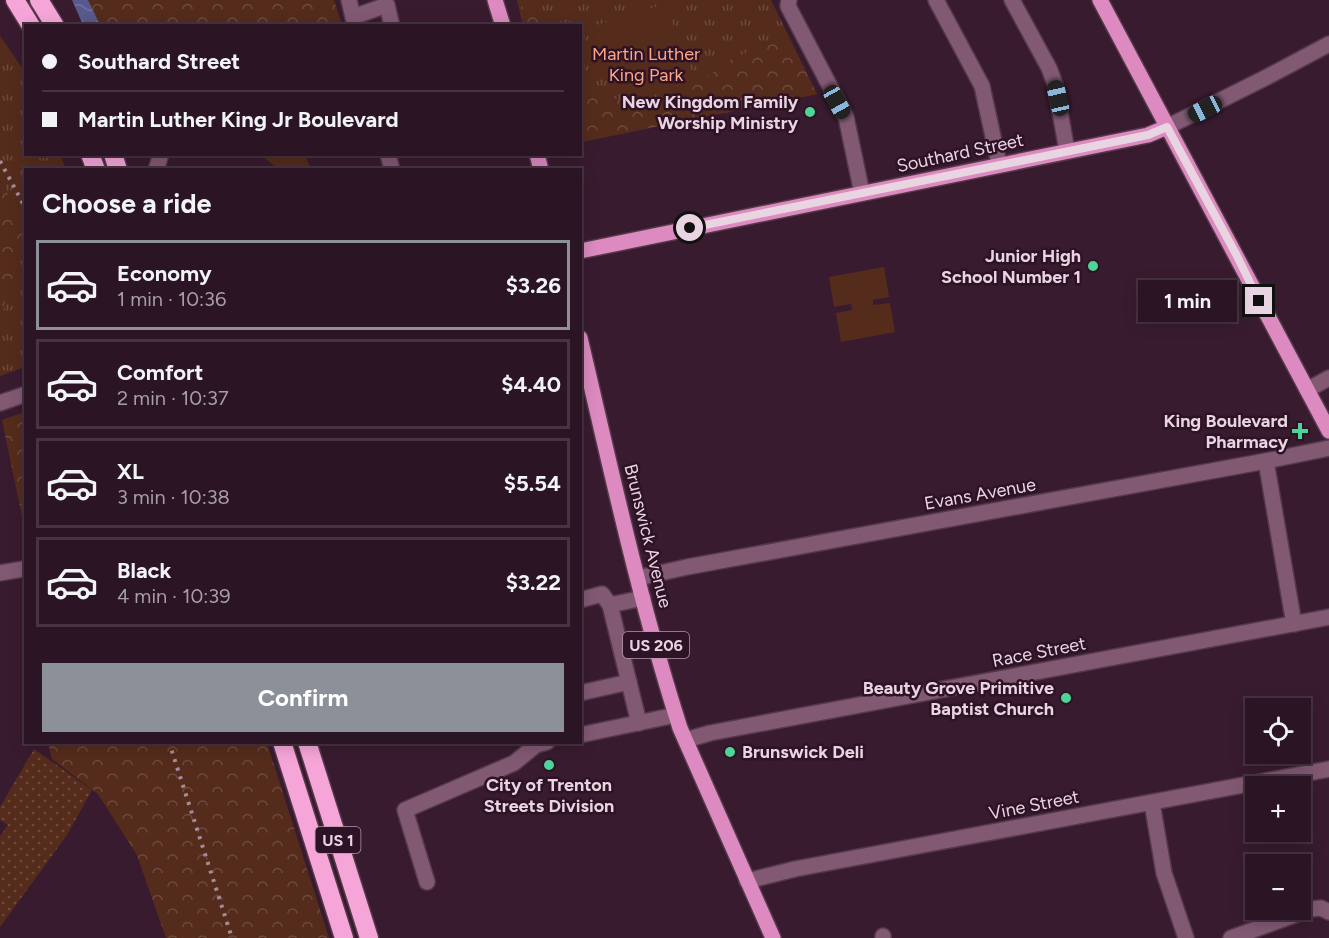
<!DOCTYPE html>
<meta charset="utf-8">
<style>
body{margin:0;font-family:Figtree,sans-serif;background:#331d2b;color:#f1f3f6;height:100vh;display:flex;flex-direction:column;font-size:22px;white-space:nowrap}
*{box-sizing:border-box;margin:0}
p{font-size:20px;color:#a69ea6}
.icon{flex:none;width:33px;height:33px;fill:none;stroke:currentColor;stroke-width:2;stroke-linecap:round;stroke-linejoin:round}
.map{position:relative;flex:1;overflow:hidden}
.panel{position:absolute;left:24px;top:168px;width:558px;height:576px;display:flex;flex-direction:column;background:#2b1423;border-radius:0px;box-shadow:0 3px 15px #0003,0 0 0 2px #473341}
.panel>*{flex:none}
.banner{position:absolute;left:24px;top:24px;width:558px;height:132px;border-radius:0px;box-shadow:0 3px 15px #0003,0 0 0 2px #473341;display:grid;align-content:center;height:132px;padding:0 18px;background:#2b1423}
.tools{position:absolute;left:1245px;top:698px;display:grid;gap:12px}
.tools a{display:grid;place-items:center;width:66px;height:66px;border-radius:0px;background:#2b1423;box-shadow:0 3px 15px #0003,0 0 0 2px #473341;font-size:30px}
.end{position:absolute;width:27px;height:27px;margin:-14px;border:8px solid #e9d5e1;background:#111;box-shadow:0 0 0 3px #111}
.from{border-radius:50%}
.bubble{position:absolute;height:42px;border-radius:0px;background:#2b1423;box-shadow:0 3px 15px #0003,0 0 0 2px #473341;font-size:20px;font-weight:700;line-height:42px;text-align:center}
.car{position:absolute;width:18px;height:36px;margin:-18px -9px;border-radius:8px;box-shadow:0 0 4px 2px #0007;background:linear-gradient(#222 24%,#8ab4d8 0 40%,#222 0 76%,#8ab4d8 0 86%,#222 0)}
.banner b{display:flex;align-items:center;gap:21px;height:57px;font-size:22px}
.banner b+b{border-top:2px solid #473341}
.banner i{width:15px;height:15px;background:#f1f3f6}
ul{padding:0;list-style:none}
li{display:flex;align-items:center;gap:18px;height:90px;margin:0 12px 9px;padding:0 6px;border:3px solid #473341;border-radius:0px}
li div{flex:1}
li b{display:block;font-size:22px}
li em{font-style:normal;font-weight:700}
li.active{border-color:#8c9099}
li>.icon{width:54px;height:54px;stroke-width:1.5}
h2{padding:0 18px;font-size:27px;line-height:72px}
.button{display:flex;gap:12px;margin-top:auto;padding:12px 18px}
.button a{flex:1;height:69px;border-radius:0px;background:#8c9099;color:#fff;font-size:24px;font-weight:700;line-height:69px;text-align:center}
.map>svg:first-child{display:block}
.grass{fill:url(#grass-tufts)}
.forest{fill:url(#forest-crowns)}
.garden{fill:url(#garden-dots)}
.pitch{fill:#552c1c}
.water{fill:url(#water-waves)}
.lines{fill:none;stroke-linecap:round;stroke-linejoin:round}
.minor-casing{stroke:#55394b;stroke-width:18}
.major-casing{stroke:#55394b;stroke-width:18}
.highway-casing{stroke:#55394b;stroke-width:21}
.minor{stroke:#825973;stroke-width:15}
.major{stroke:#dc8abf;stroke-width:15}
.highway{stroke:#f5a5d8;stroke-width:18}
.rail{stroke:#a38b9b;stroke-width:4;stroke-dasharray:3 6;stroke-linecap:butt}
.route{stroke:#e9d5e1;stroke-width:8}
.poi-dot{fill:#4ed399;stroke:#2e1225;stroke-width:2}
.labels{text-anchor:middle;stroke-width:5;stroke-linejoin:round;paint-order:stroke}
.shield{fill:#2e1225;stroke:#b19aa9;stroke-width:1.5}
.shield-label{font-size:16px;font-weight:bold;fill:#e9d5e1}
.park-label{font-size:18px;fill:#fda786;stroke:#2e1225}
.poi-label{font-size:18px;font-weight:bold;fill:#e9d5e1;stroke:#2e1225;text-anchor:end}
.street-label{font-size:18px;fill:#e9d5e1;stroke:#2e1225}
</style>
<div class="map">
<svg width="1329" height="938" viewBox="0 0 1329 938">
<defs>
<pattern id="grass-tufts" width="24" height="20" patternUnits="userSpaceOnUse" patternTransform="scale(1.5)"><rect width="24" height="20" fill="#552c1c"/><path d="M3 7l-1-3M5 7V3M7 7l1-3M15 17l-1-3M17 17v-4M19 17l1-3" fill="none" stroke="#6d4a3d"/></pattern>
<pattern id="forest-crowns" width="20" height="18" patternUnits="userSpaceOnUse" patternTransform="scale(1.5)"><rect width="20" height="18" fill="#552c1c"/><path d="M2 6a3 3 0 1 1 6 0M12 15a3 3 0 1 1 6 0" fill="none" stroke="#6d4a3d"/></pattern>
<pattern id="garden-dots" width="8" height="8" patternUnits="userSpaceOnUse" patternTransform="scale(1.5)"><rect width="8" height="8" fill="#552c1c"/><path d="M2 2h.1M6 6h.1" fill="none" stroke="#6d4a3d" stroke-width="1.8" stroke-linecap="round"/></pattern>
<pattern id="water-waves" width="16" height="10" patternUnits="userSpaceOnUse" patternTransform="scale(1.5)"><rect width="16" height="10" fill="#585a8e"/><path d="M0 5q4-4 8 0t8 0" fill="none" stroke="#70719e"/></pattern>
</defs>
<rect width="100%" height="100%" fill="#391b2f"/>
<g class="grass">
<path d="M517 0H771L817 94 581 142 580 26 523 25Z"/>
<path d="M0 36 23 69 25 74 26 154 60 155 66 169 26 170 25 229 0 179Z"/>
<path d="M25 230V367L0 376V321Z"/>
</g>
<g class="forest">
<path d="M88 0H334L342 25H100Z"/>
<path d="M532 1 542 25H523L519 8Z"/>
<path d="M787 34 817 94 581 142V77L613 98 667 105 732 59Z"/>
<path d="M261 155H305L311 169H278Z"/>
<path d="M0 179 26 229 0 321Z"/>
<path d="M25 412H26L25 531 2 420Z"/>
<path d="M48 743H267L329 938H166L137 855 98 794 52 759Z"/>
</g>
<path class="garden" d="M34 749 92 790 67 835 0 927V836L8 825 0 820V807Z"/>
<g class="pitch">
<path d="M665 4 695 80 647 93 624 91 607 75 595 52 590 27Z"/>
<path d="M884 267 889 297 873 300V305L890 303 895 332 841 342 836 313 852 310 851 304 834 307 829 277Z"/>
</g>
<path class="water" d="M72 0H88L100 25H83Z"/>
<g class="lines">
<defs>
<g id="minor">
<path d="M349 0 355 26"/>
<path d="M789 0 788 6 846 117 862 193"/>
<path d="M936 0 982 86 999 164"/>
<path d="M1012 0 1049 68 1055 84 1067 151"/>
<path d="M353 17 387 5 392 26"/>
<path d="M1167 127 1267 77 1329 44"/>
<path d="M388 154 392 170"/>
<path d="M156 170 161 154"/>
<path d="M1307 390 1329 378"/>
<path d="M0 403 26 394"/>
<path d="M1266 461 1294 624"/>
<path d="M0 573 23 569"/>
<path d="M638 578 687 567 1266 461 1329 448"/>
<path d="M580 600 602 594 610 605"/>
<path d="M580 693 629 682"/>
<path d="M639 723 610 605 643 598"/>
<path d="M580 735 676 715"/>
<path d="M686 740 710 733 1329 617"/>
<path d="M1152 803 1164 873 1186 938"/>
<path d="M747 881 795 869 1329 769"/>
<path d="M427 882 405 810 514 763 536 745 547 742"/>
<path d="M883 936V938"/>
<path d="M1231 938 1311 909 1321 908 1329 912"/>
</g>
<g id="major">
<path d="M495 0 503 26"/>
<path d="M1100 0 1329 431"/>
<path d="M537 154 541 170"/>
<path d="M580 251 1148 135 1167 127"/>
<path d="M580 338C611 469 639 600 680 728L773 938"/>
</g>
<g id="highway">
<path d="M15 0 31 26"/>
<path d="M39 0 55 26"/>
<path d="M90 154 96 170"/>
<path d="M113 154 118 170"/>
<path d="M282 742 344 938"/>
<path d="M307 742 369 938"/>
</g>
</defs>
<use href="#minor" class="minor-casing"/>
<use href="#major" class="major-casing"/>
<use href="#highway" class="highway-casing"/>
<use href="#minor" class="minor"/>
<use href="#major" class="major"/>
<use href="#highway" class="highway"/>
<g class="rail">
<path d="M0 161 26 209"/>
<path d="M169 742 232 938"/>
</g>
</g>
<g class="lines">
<path class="route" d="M690 228 1148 135 1167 127 1237 256 1259 301"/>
</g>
<g class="poi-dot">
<circle cx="810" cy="112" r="6"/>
<circle cx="1093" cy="266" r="6"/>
<path d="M1297 422h6v6h6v6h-6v6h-6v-6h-6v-6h6z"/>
<circle cx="1066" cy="698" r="6"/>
<circle cx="730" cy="752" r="6"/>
<circle cx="549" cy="765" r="6"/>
</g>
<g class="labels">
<g class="shield">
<rect x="623" y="632" width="66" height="26" rx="4.5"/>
<rect x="315.5" y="827" width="45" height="26" rx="4.5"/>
</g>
<g class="shield-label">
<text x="656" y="651">US 206</text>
<text x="338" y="846">US 1</text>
</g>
<g class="park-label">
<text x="646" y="60">Martin Luther<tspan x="646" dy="21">King Park</tspan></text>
</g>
<g class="poi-label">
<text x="798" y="108">New Kingdom Family<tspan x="798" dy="21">Worship Ministry</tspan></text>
<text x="1081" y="262">Junior High<tspan x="1081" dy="21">School Number 1</tspan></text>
<text x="1288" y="427">King Boulevard<tspan x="1288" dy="21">Pharmacy</tspan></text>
<text x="1054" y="694">Beauty Grove Primitive<tspan x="1054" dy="21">Baptist Church</tspan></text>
<text x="742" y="758" text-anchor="start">Brunswick Deli</text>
<text x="549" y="791" text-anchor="middle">City of Trenton<tspan x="549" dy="21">Streets Division</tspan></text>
</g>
<g class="street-label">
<text transform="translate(960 153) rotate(-12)" y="6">Southard Street</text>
<text transform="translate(980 494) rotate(-10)" y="6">Evans Avenue</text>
<text transform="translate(648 536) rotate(76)" y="6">Brunswick Avenue</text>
<text transform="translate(1039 652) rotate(-11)" y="6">Race Street</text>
<text transform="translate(1034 805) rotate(-11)" y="6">Vine Street</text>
</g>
</g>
</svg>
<div class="tools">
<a><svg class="icon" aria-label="locate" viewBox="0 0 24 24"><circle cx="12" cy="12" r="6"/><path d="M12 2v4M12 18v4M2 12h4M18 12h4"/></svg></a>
<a>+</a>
<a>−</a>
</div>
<i class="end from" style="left:690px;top:228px"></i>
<i class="end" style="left:1259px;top:301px"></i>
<div class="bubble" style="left:1138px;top:280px;width:99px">1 min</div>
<i class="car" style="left:1058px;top:98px;rotate:347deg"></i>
<i class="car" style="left:837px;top:102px;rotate:151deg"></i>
<i class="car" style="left:1205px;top:109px;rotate:243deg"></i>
<div class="banner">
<b><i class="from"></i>Southard Street</b>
<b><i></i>Martin Luther King Jr Boulevard</b>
</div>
<section class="panel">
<h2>Choose a ride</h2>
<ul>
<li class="active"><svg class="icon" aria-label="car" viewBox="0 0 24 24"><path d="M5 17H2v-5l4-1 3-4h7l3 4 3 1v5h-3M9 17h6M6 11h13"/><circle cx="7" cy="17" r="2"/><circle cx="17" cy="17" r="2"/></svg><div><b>Economy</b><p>1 min · 10:36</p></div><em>$3.26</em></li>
<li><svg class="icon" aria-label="car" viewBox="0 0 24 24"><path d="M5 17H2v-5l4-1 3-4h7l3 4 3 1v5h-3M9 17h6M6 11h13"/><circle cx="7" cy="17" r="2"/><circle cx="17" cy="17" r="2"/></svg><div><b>Comfort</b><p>2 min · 10:37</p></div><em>$4.40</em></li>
<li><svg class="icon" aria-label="car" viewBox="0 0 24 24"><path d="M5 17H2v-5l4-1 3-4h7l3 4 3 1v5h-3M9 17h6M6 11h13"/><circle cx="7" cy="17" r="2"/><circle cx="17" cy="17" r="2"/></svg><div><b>XL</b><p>3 min · 10:38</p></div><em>$5.54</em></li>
<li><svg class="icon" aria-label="car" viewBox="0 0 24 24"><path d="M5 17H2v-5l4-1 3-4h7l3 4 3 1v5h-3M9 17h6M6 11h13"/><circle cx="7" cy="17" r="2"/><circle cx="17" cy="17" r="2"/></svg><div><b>Black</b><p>4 min · 10:39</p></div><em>$3.22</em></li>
</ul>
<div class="button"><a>Confirm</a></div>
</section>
</div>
